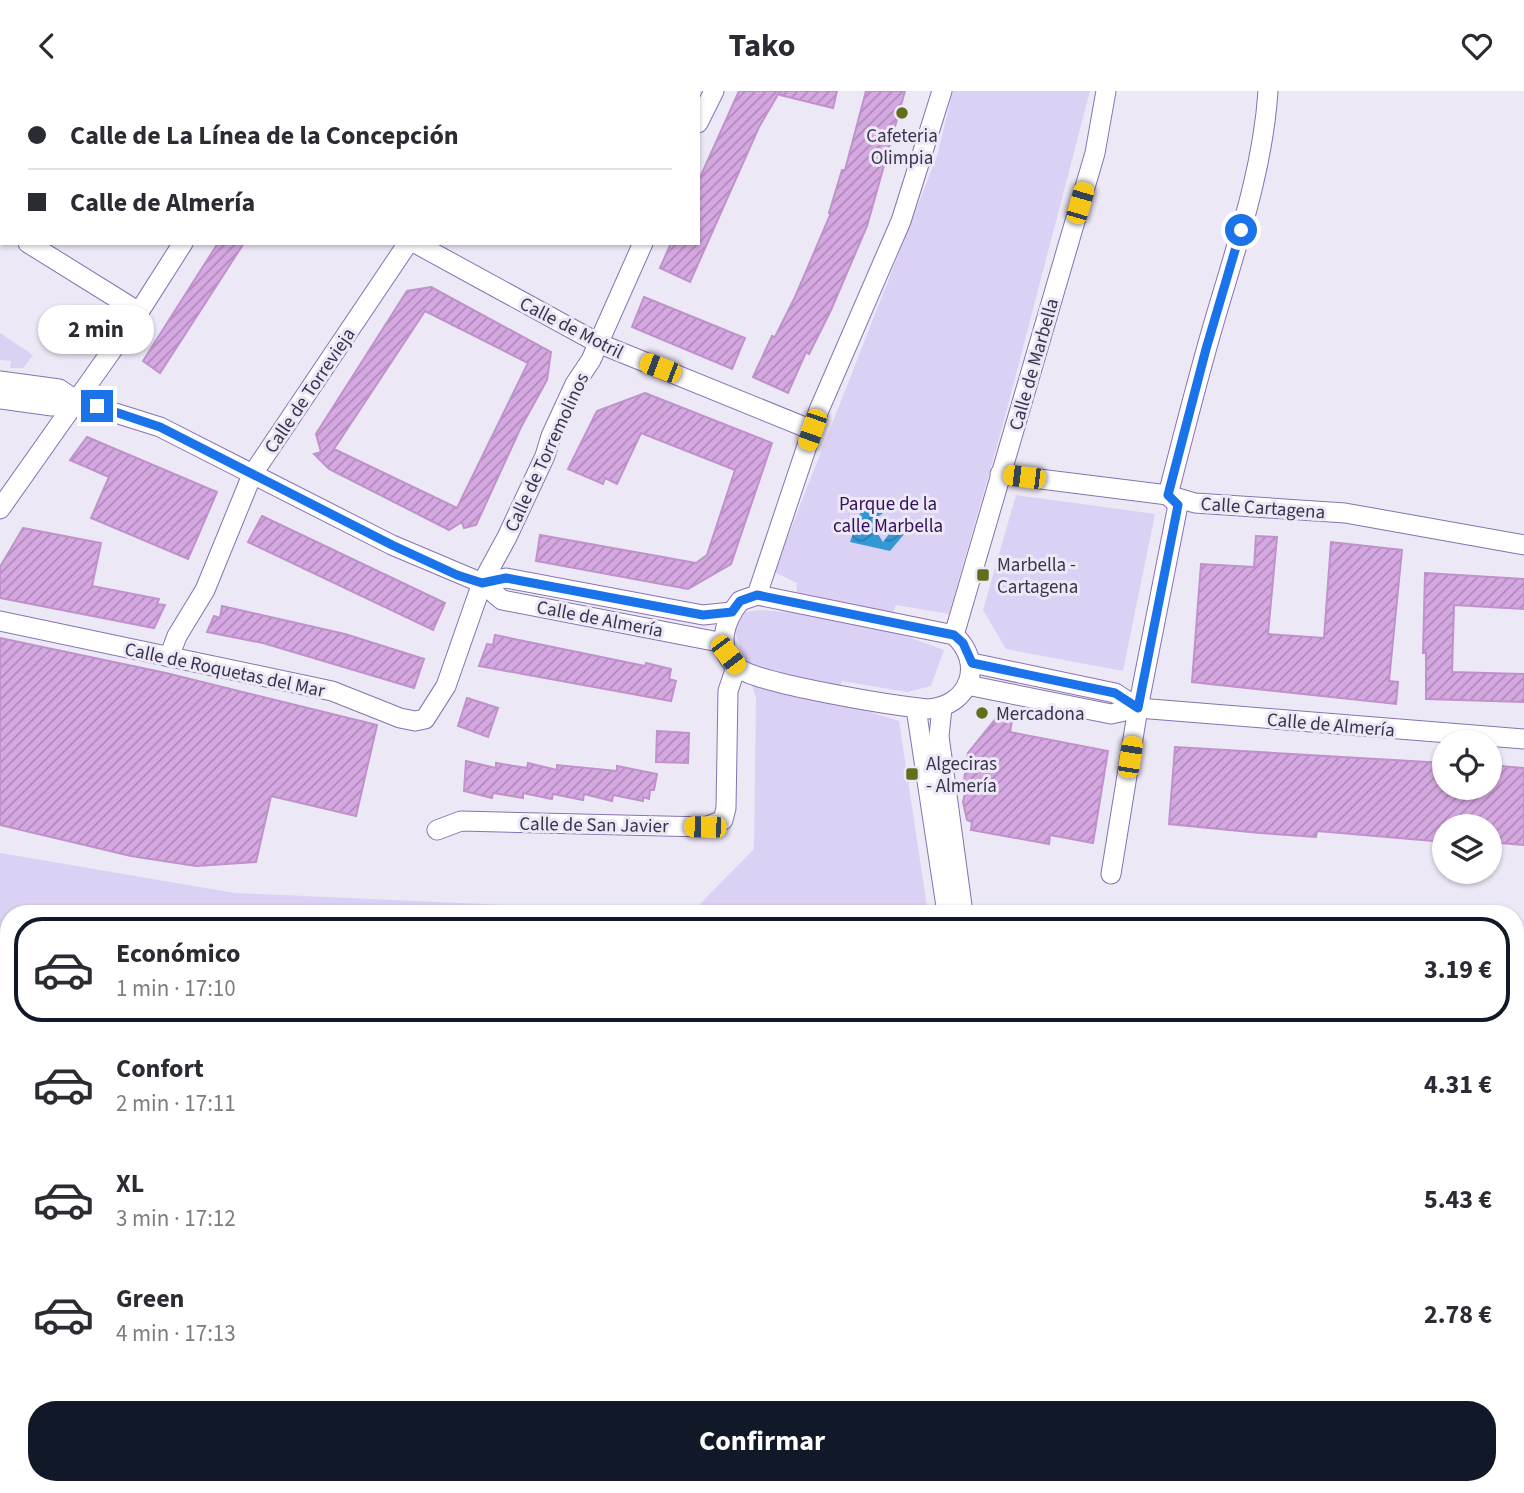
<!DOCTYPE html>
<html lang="es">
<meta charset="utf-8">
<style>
body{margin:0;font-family:"Source Sans 3",sans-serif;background:#f7f7f7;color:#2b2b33;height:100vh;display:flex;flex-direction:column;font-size:26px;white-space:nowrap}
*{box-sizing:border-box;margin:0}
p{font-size:23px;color:#7c7c81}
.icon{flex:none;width:38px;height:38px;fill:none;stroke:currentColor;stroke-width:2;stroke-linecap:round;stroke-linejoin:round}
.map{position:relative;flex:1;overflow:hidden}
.panel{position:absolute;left:0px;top:814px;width:1524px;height:590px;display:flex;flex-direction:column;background:#fff;border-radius:28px 28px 0 0;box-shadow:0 2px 5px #0004}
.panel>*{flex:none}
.hud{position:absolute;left:0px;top:0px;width:700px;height:154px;box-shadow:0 2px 5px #0004;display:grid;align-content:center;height:154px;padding:0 28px;background:#fff}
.buttons{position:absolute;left:1432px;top:639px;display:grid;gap:14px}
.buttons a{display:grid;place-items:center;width:70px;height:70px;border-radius:50%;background:#fff;box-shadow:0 2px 5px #0004;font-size:35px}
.end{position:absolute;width:32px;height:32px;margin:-16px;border:9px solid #1a73e8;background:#fff;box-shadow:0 0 0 4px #fff}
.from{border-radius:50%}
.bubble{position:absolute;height:49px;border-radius:24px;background:#fff;box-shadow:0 2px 5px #0004;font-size:23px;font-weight:700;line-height:49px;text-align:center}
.car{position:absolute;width:21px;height:42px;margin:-21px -10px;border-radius:9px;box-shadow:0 0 5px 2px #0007;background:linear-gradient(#f5c518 24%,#345 0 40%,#f5c518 0 76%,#345 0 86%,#f5c518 0)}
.hud b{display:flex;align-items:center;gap:24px;height:66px;font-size:26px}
.hud b+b{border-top:2px solid #e1e1e2}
.hud i{width:18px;height:18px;background:#2b2b33}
ul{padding:12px 0 0;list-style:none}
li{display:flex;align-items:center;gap:21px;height:105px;margin:0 14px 10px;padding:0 14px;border:4px solid transparent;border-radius:28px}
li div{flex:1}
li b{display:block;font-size:26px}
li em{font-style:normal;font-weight:700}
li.active{border-color:#111827}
li>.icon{width:63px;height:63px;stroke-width:1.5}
.cta{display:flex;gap:14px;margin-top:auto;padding:14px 28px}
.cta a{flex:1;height:80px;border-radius:28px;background:#111827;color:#fff;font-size:28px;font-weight:700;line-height:80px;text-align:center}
header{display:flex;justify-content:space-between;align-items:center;height:91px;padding:0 28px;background:#fff;font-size:32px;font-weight:700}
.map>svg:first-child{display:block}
.cemetery{fill:url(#cemetery-stones)}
.park{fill:#dbd1f4}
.water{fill:url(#water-waves)}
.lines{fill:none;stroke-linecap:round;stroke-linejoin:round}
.stream{stroke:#3299d5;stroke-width:4.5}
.building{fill:url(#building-hatch);stroke:#bf92cb;stroke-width:2;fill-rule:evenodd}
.minor-casing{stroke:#8772b1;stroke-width:21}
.minor{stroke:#fff;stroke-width:19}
.route{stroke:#1a73e8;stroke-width:9}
.poi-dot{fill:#616f1b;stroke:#ece8f6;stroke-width:2.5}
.labels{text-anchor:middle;stroke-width:6;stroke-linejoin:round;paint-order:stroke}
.poi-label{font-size:19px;fill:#3c334e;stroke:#ece8f6;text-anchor:start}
.street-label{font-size:19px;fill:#3c334e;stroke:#ece8f6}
.park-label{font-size:19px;fill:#340f5d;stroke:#ece8f6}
</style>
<header><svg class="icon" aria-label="back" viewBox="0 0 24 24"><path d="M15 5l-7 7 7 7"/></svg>Tako<svg class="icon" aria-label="heart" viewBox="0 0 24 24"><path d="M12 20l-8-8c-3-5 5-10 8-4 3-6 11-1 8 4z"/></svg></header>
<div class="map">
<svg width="1524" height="1402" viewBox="0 0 1524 1402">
<defs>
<pattern id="cemetery-stones" width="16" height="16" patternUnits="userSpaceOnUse" patternTransform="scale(1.75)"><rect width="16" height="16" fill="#dbd1f4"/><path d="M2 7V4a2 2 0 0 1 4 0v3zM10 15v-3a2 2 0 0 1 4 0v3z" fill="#bdb4d3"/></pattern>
<pattern id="water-waves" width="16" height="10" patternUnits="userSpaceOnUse" patternTransform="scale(1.75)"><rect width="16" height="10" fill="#3299d5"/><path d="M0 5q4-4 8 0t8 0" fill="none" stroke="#2c7daf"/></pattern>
<pattern id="building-hatch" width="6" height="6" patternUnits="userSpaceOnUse" patternTransform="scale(1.75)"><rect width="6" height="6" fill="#d6a8e2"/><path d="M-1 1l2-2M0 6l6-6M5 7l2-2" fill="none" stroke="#af89b9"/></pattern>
</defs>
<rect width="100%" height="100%" fill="#ece8f6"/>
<path class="cemetery" d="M1518 1200H1524V1346L1516 1345Z"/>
<g class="park">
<path d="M953 0H1090L1002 337 949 523 896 514 886 538 944 559 931 595 907 601 842 590 834 610 899 630 928 822H691L754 758 756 607 735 540 744 521 761 519 796 522 797 492 774 481 937 65Z"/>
<path d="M0 242 33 264 23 277H10L11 270 0 269Z"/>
<path d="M1016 404 1155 423 1123 580 1006 558 983 519Z"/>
<path d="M0 762 235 802 681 822H9V1104L0 1107Z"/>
<path d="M1524 846V1187L1518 1186 1516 847Z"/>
<path d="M314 1395 447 1398 443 1402H309Z"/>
</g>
<path class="water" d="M864 411 888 419 874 428 872 434 883 451 892 439 916 429 890 460 850 451Z"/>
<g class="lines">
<g class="stream">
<path d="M1516 964 1524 966"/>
<path d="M0 1061 9 1057"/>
</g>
</g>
<g class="building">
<path d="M739 0H780L759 36 690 191 660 177 671 152H698V91Z"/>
<path d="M781 0H837L833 17 780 4Z"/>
<path d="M866 0H905L867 135 831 219 809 263 806 261 788 302 753 286 772 245 775 246 795 206 831 122H829L842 79H845Z"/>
<path d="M218 152H244L160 282 143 270Z"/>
<path d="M431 196 551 261 547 289 521 336 476 434 464 437 462 431 449 439 329 378 314 363 321 361 316 343 407 200ZM425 220 528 272 457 417 334 358Z"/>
<path d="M644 206 745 247 732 278 632 236Z"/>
<path d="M645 302 772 352 731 473 688 498 536 470 540 444 696 472 707 464 735 379 641 342 617 393 605 387 603 393 568 378 597 320Z"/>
<path d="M87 346 217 401 188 468 91 427 109 386 70 369Z"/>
<path d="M262 425 445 512 433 539 248 451Z"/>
<path d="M23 437 101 452 92 495 159 508 157 513 165 514 154 537 0 507V476Z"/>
<path d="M1256 445 1277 446 1268 543 1324 547 1331 451 1402 459 1389 590 1398 591 1396 613 1192 591 1201 473 1254 476Z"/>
<path d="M1425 482 1524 488V518L1454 514 1452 581 1524 583V611L1426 608V562H1423Z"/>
<path d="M222 515 345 543 424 568 414 597 263 552 207 541 214 525 220 527Z"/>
<path d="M495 544 645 575 646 572 671 578 669 588 676 590 671 610 479 575 487 553 493 554Z"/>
<path d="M0 547 166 582 377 634 356 725 271 705 256 771 196 775 131 765 0 734Z"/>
<path d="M467 607 498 617 488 646 458 635Z"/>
<path d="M997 626 1012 629 1010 641 1108 660 1093 752 1050 744 1049 753 971 739 972 731 967 729 963 711 968 690H964L968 662Z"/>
<path d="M657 640 689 642 688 672 656 671Z"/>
<path d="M1175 656 1444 672V696H1489V674L1524 677V754L1489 751V735H1444V751L1317 740 1316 746 1260 742 1169 733Z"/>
<path d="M466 670 496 677V672L527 677 528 672 557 679V674L617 680V675L657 683 654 699H650L649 708 643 706V710L613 704 612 710 584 703 583 709 553 703 552 708 523 702V707L493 702 492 707 464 700Z"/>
</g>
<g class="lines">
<defs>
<g id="minor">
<path d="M164 0 167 2"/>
<path d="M278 2 279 0"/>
<path d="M499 2 500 0"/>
<path d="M698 32 714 0"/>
<path d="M0 137H2"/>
<path d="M28 152 139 221"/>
<path d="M415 152 598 252 812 339"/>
<path d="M0 290 59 298 77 310 160 336 392 454 482 492 502 509 724 552"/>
<path d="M0 308 52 315 77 310"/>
<path d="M1000 383 1168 404 1195 412 1345 422 1524 454"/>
<path d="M0 418 139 221 183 152"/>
<path d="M482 492 506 487 703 524 732 521"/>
<path d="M757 504 954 544C985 572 970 615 928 618 895 615 760 593 738 577 714 558 725 529 740 510Z"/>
<path d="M757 504 819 319 901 130 942 0"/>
<path d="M0 530 332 600 400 627 415 630 425 628 446 595 482 492 507 446 545 365 551 345 575 293 591 269 643 152"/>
<path d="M954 544 1095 62 1106 0"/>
<path d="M169 566 177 545 205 499 252 384 408 152"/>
<path d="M972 572 1115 602 1138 617"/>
<path d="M967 594 1111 623 1138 617 1524 648"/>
<path d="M916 617 947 822"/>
<path d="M942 617 939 645 963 822"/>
<path d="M437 739 461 730 705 736 723 729 726 717 728 600 736 576"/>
<path d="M1111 783 1138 617 1178 414 1168 404C1183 345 1198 286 1215 228 1237 153 1263 78 1268 0"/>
<path d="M0 1223 9 1241"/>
<path d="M0 1383 9 1380"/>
<path d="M44 1395 46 1402"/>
<path d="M1113 1395 1114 1402"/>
<path d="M1222 1395 1309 1402"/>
<path d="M1422 1395 1500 1402"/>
<path d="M63 1402 66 1395"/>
<path d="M296 1402 300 1395"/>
<path d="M1195 1402 1197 1395"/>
</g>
</defs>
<use href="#minor" class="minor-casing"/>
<use href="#minor" class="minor"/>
</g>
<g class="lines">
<path class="route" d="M97 315 160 336 392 454 457 484 482 492 506 487 703 524 732 521 740 510 757 504 954 544 963 552 972 572 1115 602 1138 617 1178 414 1168 404 1206 258 1241 139"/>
</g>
<g class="poi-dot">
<circle cx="902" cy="22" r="7"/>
<rect x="976" y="477" width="14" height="14" rx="3.5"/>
<circle cx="982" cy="622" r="7"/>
<rect x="905" y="676" width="14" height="14" rx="3.5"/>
</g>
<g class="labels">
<g class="poi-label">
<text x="902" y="51" text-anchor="middle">Cafeteria<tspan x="902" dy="22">Olimpia</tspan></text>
<text x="997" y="480">Marbella -<tspan x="997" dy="22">Cartagena</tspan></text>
<text x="996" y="629">Mercadona</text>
<text x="926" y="679">Algeciras<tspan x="926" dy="22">- Almería</tspan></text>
</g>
<g class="street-label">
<text transform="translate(572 236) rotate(27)" y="7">Calle de Motril</text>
<text transform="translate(1033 273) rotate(-74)" y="7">Calle de Marbella</text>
<text transform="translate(309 299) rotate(-56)" y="7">Calle de Torrevieja</text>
<text transform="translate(546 361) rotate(-65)" y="7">Calle de Torremolinos</text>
<text transform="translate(1263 416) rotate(4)" y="7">Calle Cartagena</text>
<text transform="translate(600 527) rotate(11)" y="7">Calle de Almería</text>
<text transform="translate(225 578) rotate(12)" y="7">Calle de Roquetas del Mar</text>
<text transform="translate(1331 633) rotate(5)" y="7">Calle de Almería</text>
<text transform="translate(594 733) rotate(1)" y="7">Calle de San Javier</text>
</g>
<g class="park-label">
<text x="888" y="419">Parque de la<tspan x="888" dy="22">calle Marbella</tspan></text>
</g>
</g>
</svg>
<div class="buttons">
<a><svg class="icon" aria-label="locate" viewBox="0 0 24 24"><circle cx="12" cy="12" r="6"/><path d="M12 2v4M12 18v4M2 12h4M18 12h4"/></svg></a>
<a><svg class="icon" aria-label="layers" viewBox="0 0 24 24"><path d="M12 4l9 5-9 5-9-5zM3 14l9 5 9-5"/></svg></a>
</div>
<i class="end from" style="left:1241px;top:139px"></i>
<i class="end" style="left:97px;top:315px"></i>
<div class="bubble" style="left:38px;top:214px;width:116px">2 min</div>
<i class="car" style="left:1080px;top:112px;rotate:16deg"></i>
<i class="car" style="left:660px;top:277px;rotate:291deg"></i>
<i class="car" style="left:812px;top:339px;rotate:199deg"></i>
<i class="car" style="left:1024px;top:386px;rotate:277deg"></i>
<i class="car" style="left:728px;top:564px;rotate:143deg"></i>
<i class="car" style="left:1130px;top:666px;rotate:9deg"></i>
<i class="car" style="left:705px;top:736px;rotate:271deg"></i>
<div class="hud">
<b><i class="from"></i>Calle de La Línea de la Concepción</b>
<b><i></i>Calle de Almería</b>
</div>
<section class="panel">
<ul>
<li class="active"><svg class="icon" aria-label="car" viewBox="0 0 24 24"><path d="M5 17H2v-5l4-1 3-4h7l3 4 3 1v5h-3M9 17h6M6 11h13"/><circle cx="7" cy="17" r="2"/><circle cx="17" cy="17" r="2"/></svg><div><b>Económico</b><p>1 min · 17:10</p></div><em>3.19 €</em></li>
<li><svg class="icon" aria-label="car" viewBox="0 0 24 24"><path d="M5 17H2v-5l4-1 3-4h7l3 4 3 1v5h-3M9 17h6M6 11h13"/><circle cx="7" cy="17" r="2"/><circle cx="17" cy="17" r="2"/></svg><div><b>Confort</b><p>2 min · 17:11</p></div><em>4.31 €</em></li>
<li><svg class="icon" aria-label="car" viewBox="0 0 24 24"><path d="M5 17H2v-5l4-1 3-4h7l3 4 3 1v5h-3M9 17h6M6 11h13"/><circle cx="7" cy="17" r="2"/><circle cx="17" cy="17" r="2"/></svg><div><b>XL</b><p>3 min · 17:12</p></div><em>5.43 €</em></li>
<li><svg class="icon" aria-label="car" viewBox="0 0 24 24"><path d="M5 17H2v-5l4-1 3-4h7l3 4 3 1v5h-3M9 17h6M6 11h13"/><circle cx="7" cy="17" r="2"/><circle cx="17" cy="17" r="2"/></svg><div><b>Green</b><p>4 min · 17:13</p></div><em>2.78 €</em></li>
</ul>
<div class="cta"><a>Confirmar</a></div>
</section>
</div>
